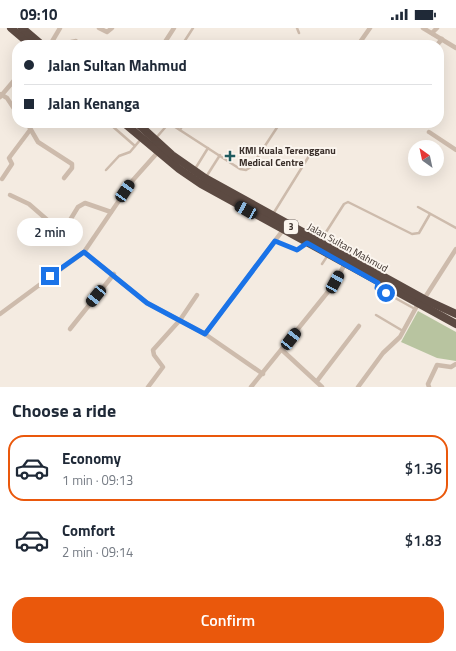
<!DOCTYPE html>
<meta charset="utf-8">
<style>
body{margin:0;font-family:"Titillium Web",sans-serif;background:#f6f6f7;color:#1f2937;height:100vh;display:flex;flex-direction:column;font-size:15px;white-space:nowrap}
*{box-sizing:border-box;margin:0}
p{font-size:13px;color:#747a83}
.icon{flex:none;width:22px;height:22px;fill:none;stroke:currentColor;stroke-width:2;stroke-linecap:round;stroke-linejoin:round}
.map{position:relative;height:359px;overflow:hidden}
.sheet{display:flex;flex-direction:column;background:#fff;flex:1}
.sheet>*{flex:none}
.guide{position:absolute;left:12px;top:12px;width:432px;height:88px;border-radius:16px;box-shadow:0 4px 16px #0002;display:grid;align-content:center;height:88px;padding:0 12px;background:#fff}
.needle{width:26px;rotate:327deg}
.tools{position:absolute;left:408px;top:112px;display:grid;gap:8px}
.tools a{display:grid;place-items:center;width:36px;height:36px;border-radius:50%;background:#fff;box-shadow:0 4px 16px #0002;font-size:20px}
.end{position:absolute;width:18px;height:18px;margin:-9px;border:5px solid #1a73e8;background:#fff;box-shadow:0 0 0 2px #fff}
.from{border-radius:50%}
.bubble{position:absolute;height:28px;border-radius:14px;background:#fff;box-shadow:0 4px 16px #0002;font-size:13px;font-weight:600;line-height:28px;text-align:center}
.car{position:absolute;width:12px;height:24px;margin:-12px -6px;border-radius:5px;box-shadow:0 0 3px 1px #0007;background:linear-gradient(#222 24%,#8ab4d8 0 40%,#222 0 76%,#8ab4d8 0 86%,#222 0)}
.guide b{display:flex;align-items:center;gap:14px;height:38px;font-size:15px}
.guide b+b{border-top:1px solid #e0e1e3}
.guide i{width:10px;height:10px;background:#1f2937}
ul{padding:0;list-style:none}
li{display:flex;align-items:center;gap:12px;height:66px;margin:0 8px 6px;padding:0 4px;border:2px solid transparent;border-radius:16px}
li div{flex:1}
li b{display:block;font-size:15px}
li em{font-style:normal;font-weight:600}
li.current{border-color:#ea580c}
li>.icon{width:36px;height:36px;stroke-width:1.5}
h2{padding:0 12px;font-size:18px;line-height:48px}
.button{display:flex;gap:8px;margin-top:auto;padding:8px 12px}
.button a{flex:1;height:46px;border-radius:16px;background:#ea580c;color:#fff;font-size:16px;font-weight:600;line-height:46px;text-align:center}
.status{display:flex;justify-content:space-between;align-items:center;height:28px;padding:0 20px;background:#fff;direction:ltr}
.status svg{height:11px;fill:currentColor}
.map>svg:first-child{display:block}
.green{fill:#b8c4a0}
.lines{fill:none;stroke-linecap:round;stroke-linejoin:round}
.lane{stroke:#cdbbac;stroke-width:2.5}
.street{stroke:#cdbbac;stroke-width:4.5}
.highway{stroke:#5c4a42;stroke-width:8}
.route{stroke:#1a73e8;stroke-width:5}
.poi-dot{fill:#1f5a5e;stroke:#fbf5ee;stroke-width:1.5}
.labels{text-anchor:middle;stroke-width:4;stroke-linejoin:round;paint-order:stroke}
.shield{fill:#fbf5ee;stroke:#756b66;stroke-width:1}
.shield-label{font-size:9px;font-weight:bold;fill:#3b302b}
.poi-label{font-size:10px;font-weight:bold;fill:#3b302b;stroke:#fbf5ee;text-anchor:start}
.street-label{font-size:10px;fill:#3b302b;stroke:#fbf5ee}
</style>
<div class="status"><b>09:10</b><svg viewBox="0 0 49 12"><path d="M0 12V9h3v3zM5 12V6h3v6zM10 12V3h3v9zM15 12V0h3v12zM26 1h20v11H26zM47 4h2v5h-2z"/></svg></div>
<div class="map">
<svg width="456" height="359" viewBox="0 0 456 359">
<rect width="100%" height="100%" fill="#f4ebe1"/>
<path class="green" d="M418 283 456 304V333L437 330 401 314Z"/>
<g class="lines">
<g class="lane">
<path d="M297 0 299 5"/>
<path d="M66 17 71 13 76 12 82 17"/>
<path d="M182 17 193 0"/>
<path d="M112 95 111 97 135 118"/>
<path d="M169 95 240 141 246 142 251 139 280 95"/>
<path d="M180 102 184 95"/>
<path d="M156 110 169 95"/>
<path d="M195 141 208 120"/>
<path d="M106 142 119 128 130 124 141 111"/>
<path d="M206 149 220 127"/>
<path d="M418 179 456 200"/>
<path d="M273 186 309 128"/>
<path d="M321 212 344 176 348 174 412 206 419 205 430 186"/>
<path d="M275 213 297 222 306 216"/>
<path d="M322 236 328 227"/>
<path d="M378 255 377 260 415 281"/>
<path d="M376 287 403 303"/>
</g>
<g class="street">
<path d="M99 0 107 4 112 0"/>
<path d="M423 0 456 20"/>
<path d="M432 5 437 0"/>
<path d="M50 17 60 0"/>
<path d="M163 17 174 0"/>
<path d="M358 17 370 0"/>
<path d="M437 17 442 11"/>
<path d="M0 66 7 70 17 85"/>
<path d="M0 69 17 49"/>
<path d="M27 95 38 114 72 136V140L64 150"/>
<path d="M429 104 456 122"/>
<path d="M2 151 12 136 9 130 30 102"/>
<path d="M10 167 29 176 60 203 64 202 78 179 85 175 111 184"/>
<path d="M84 224 147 275 205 306 263 346"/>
<path d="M424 271 456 221"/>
<path d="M0 286 84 224 133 152 158 124"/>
<path d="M70 301 114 246"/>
<path d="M205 306 283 202"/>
<path d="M282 322 322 359"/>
<path d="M317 353 359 298"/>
<path d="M148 359 163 339 154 327 153 322 180 292 197 267"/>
<path d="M251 359 331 260 345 236"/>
<path d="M358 359 383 325 400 309 418 276"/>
<path d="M429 359 428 356 437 337 451 339 456 336"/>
</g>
<g class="highway">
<path d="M11 0 31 17"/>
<path d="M22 0 42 17"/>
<path d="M124 95 179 141 201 156 456 296"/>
<path d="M137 95 172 127 205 150 424 271 456 286"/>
</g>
</g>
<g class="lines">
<path class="route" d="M50 248 84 224 147 275 205 306 275 213 297 222 307 215 378 255 377 260 386 265"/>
</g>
<path class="poi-dot" d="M228 122h4v4h4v4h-4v4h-4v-4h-4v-4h4z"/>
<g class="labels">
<rect class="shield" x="284" y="192" width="14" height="14" rx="3"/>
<g class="shield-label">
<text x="291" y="202">3</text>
</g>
<g class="poi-label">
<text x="239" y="126">KMI Kuala Terengganu<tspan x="239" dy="12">Medical Centre</tspan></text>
</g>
<g class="street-label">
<text transform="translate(348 219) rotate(29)" y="4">Jalan Sultan Mahmud</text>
</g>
</g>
</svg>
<div class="tools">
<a><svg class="needle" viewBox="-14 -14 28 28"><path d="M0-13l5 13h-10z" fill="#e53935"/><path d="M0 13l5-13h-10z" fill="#747a83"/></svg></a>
</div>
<i class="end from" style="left:386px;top:265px"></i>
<i class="end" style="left:50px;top:248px"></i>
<div class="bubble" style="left:17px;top:190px;width:66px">2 min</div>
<i class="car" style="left:125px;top:163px;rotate:34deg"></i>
<i class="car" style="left:246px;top:182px;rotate:299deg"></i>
<i class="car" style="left:335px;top:254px;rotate:29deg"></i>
<i class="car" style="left:96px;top:268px;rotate:219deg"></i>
<i class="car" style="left:291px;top:311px;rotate:38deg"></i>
<div class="guide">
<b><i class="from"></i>Jalan Sultan Mahmud</b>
<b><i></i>Jalan Kenanga</b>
</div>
</div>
<section class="sheet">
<h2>Choose a ride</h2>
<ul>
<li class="current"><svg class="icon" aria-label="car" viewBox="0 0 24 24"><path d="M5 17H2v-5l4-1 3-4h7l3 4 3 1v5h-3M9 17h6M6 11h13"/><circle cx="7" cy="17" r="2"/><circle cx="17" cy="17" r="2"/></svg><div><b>Economy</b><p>1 min · 09:13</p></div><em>$1.36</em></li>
<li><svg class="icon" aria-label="car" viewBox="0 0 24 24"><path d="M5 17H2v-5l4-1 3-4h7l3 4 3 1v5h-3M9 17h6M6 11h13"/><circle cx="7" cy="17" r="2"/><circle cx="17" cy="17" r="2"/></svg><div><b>Comfort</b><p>2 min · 09:14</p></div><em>$1.83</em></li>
</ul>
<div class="button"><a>Confirm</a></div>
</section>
